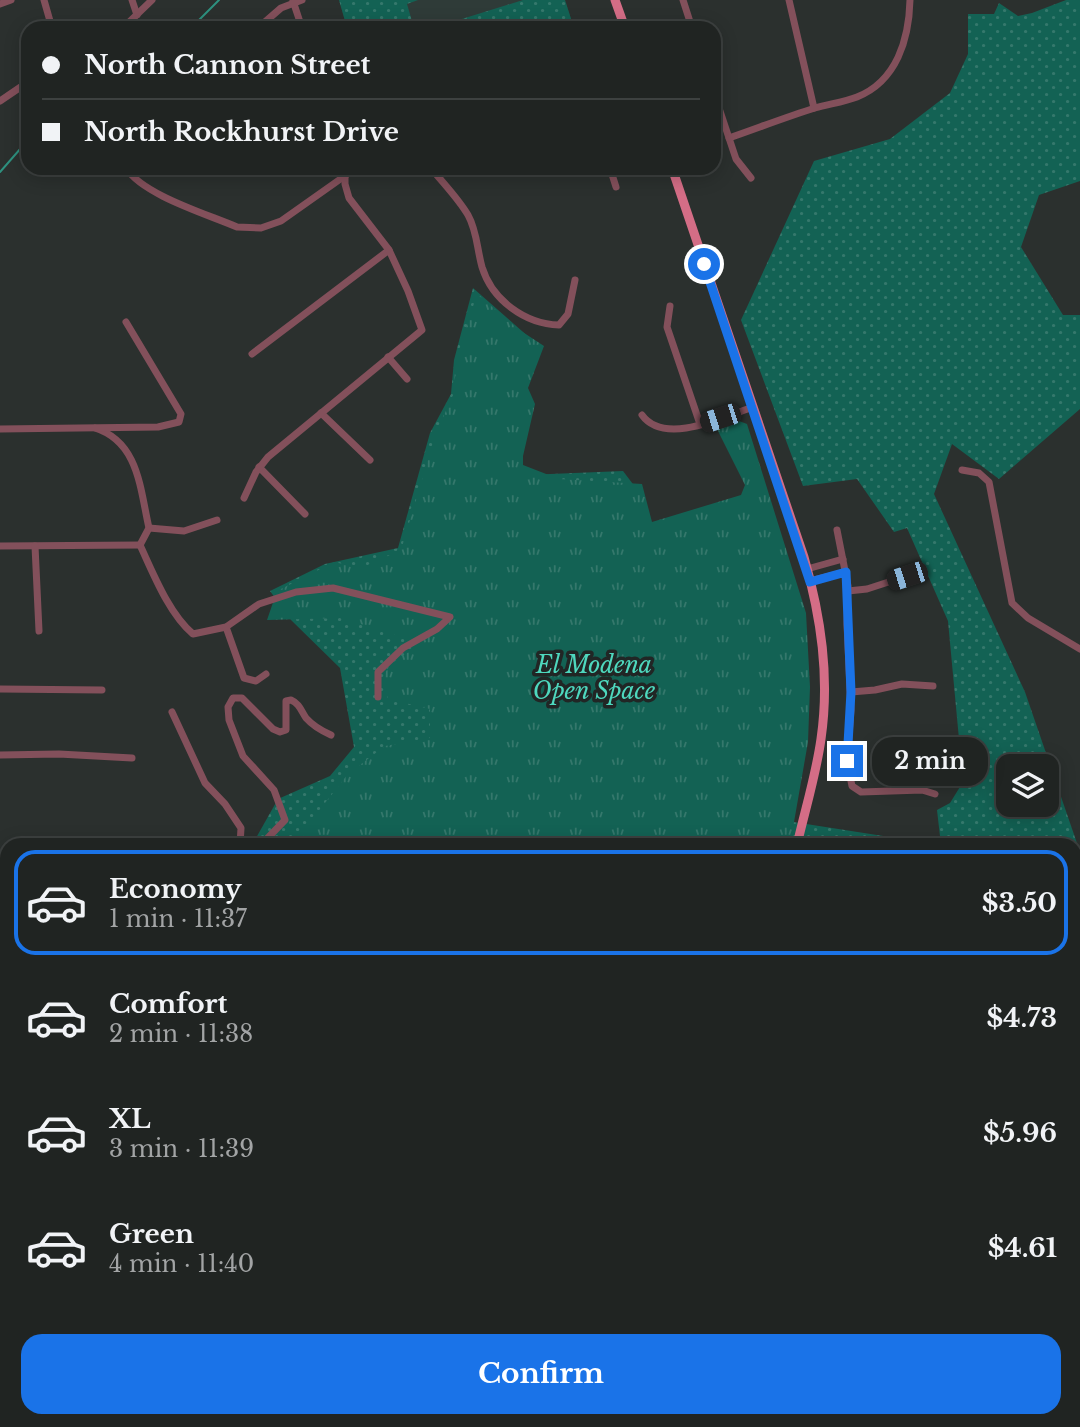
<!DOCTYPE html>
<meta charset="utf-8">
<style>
body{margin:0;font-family:"Libre Baskerville",serif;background:#282c2a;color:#f1f3f6;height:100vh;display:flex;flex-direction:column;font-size:26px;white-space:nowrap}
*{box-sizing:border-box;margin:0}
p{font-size:23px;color:#a2a4a5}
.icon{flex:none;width:38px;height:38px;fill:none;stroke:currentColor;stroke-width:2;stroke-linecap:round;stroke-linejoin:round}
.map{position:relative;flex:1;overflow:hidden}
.panel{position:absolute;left:0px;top:838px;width:1082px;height:590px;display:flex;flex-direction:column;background:#202422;border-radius:21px 21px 0 0;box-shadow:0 4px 18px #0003,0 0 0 2px #3d4140}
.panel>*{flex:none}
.top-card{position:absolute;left:21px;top:21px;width:700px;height:154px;border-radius:21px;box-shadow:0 4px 18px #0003,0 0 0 2px #3d4140;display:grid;align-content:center;height:154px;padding:0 21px;background:#202422}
.tools{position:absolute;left:996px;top:754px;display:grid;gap:14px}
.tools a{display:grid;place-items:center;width:63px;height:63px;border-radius:14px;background:#202422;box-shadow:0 4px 18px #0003,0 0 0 2px #3d4140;font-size:35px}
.end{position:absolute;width:32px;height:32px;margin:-16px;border:9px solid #1a73e8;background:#fff;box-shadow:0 0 0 4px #fff}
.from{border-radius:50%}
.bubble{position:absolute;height:49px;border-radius:21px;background:#202422;box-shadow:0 4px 18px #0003,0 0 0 2px #3d4140;font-size:23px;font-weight:800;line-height:49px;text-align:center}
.car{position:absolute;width:21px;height:42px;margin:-21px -10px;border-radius:9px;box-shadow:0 0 5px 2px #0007;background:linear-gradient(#222 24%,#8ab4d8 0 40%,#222 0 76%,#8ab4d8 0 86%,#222 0)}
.top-card b{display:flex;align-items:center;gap:24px;height:66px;font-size:26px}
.top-card b+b{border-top:2px solid #3d4140}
.top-card i{width:18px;height:18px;background:#f1f3f6}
ul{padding:12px 0 0;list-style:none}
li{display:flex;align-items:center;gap:21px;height:105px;margin:0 14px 10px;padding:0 7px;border:4px solid transparent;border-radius:21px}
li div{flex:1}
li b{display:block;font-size:26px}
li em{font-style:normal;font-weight:800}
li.selected{border-color:#1a73e8}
li>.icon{width:63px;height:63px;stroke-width:1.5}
.action{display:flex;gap:14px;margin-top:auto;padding:14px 21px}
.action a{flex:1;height:80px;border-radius:21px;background:#1a73e8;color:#fff;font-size:28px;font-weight:800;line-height:80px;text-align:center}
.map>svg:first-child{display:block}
.built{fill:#2f3b38}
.grass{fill:url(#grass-dots);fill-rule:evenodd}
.park{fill:url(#park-tufts)}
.pitch{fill:#136254}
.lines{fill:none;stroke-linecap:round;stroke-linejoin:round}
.stream{stroke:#2e917f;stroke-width:2}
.minor{stroke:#83505b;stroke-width:7}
.major{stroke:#d46d86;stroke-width:9}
.route{stroke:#1a73e8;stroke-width:9}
.labels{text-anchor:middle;stroke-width:7;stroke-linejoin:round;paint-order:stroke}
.park-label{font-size:23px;font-style:italic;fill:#4ed8be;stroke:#212625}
</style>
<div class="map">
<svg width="1080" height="1427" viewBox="0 0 1080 1427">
<defs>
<pattern id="grass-dots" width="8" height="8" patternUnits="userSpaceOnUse" patternTransform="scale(1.75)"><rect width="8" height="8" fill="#136254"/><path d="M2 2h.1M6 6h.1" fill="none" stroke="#35786c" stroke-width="1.8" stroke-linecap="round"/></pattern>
<pattern id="park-tufts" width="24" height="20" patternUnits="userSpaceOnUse" patternTransform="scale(1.75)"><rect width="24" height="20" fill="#136254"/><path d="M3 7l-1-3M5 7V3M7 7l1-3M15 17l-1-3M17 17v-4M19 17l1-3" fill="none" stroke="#35786c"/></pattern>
</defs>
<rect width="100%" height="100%" fill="#2b302e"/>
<g class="built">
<path d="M339 0H565L574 28H347Z"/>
<path d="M0 1369H7V1421H318L325 1427H0Z"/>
</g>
<g class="grass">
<path d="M339 0H418L407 4 414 28H347Z"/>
<path d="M523 0H565L574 28H433Z"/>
<path d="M1066 0H1080V181L1039 195 1021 247 1063 315H1080V409L999 479 952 444 934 494 1025 692 1080 852V1279L1074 1277V845H252L278 799 330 776 354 747 340 668 291 620 270 591 325 564 398 548 430 433 451 394 454 360 473 288 531 339 501 476 623 471 645 500 651 535 787 821 941 845 937 810 950 803 963 782 948 621 907 528 894 532 857 479 803 486 741 320 814 161 890 139 950 93 968 54V14H994L999 3 1018 16 1032 13ZM1008 766H1046V805H1008Z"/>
</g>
<g class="park">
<path d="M477 294 518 329 544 346 528 388 535 404 523 456V465L559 479 642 484 652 522 741 495 745 485 717 429 739 421 747 424 806 613 810 687 808 742 790 845H297L317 813 348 774 385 746 430 738V709L388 699C376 661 397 664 420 643L342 618 267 620 277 591 334 562 361 568 401 550 436 433 454 393 455 363Z"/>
<path d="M318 1421H859L858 1427H325Z"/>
</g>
<rect class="pitch" x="39" y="1421" width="98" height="6"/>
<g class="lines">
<g class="stream">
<path d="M191 28 219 0"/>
<path d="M0 172 28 140"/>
</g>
<g class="minor">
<path d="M44 0 52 28"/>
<path d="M132 0 137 15"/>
<path d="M683 0 692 28"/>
<path d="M789 0 814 108"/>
<path d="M293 1 302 28"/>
<path d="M0 4 11 0"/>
<path d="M123 28 152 0"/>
<path d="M258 28 281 8 302 0"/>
<path d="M714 93 736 159 751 178"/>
<path d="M0 101 28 82"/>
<path d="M729 138C758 128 786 117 815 108 829 104 844 102 857 97 897 81 909 39 910 0"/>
<path d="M126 168C143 195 207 214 237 227L261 228 281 221 356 168"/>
<path d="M431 168C443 183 458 198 468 215 477 231 477 249 482 267 492 300 525 324 559 325L568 314 575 280"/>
<path d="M610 168 616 187"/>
<path d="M67 171 73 168"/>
<path d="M670 306 667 327 700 424"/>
<path d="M252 354 389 250"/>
<path d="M388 357 407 379"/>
<path d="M321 413 370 460"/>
<path d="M642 415C664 446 724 417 753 407"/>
<path d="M95 428C139 442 140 489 149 528L140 545"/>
<path d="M0 429 158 427 179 422 181 414 126 322"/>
<path d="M259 467 305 514"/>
<path d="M962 470 979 473 989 482 1012 603 1028 618 1080 649"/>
<path d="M244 498 256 472 268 457 422 330 408 291 389 250 349 198 345 184V168"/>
<path d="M149 528 184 531 217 520"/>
<path d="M837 530 848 586 847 624 851 710 847 761 852 786 861 792 922 790 935 794"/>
<path d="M140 545C153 573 169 614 193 634L226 627 259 604 296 592 333 588 450 617 437 629 403 648 378 672V697"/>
<path d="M0 546 140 545"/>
<path d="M35 546 39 631"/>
<path d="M807 569 843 559"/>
<path d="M810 581 846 572"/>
<path d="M848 591 867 589 907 576"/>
<path d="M226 627 244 678 256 681 266 674"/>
<path d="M0 689 102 690"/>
<path d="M851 692 875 690 902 684 933 686"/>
<path d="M172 712 205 783 225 804 241 828 240 845"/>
<path d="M0 755 59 754 132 758"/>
<path d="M261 845 285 820 274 790 243 756 229 720 228 707 233 698H242L273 729 280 732 286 730V701L291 700C300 704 301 711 306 718 313 726 322 731 331 735"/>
<path d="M0 931H7"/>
<path d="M0 1149H7"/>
<path d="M1074 1292 1080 1294"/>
<path d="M1074 1375 1080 1377"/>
<path d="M1074 1407 1080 1400"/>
<path d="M1074 1415 1080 1418"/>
<path d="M953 1423 984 1427"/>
<path d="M1052 1427 1059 1421"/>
</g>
<g class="major">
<path d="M615 0 625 28"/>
<path d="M672 168 804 557C821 617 830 677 821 739 816 775 805 810 797 845"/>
<path d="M873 1427 875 1421"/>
</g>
</g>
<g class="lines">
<path class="route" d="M704 264 810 582 846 572 851 692 847 761"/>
</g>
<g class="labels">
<g class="park-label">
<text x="594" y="673">El Modena<tspan x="594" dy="26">Open Space</tspan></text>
</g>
</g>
</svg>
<div class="tools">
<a><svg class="icon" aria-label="layers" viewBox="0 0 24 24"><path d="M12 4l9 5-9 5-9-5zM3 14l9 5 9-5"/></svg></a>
</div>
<i class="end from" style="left:704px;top:264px"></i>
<i class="end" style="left:847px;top:761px"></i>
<div class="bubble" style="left:872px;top:737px;width:116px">2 min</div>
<i class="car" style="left:720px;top:418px;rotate:252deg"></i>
<i class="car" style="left:907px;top:576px;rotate:252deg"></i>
<div class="top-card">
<b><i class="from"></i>North Cannon Street</b>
<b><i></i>North Rockhurst Drive</b>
</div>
<section class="panel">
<ul>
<li class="selected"><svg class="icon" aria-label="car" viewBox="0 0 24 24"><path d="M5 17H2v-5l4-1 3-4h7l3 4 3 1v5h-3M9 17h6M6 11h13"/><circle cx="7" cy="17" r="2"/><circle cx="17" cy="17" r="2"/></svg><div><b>Economy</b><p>1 min · 11:37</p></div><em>$3.50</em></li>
<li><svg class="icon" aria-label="car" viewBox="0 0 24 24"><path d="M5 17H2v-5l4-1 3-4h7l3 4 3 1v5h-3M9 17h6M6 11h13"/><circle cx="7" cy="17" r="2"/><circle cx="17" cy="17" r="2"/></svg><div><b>Comfort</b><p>2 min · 11:38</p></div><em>$4.73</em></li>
<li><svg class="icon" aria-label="car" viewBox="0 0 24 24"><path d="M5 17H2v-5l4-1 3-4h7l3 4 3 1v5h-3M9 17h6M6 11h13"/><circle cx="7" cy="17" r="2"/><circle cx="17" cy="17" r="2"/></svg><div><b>XL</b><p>3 min · 11:39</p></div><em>$5.96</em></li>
<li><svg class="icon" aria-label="car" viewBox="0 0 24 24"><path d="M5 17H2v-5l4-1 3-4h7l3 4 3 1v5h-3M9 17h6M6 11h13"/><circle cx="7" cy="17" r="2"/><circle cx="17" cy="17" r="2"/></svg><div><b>Green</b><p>4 min · 11:40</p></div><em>$4.61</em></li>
</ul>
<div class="action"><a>Confirm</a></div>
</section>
</div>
